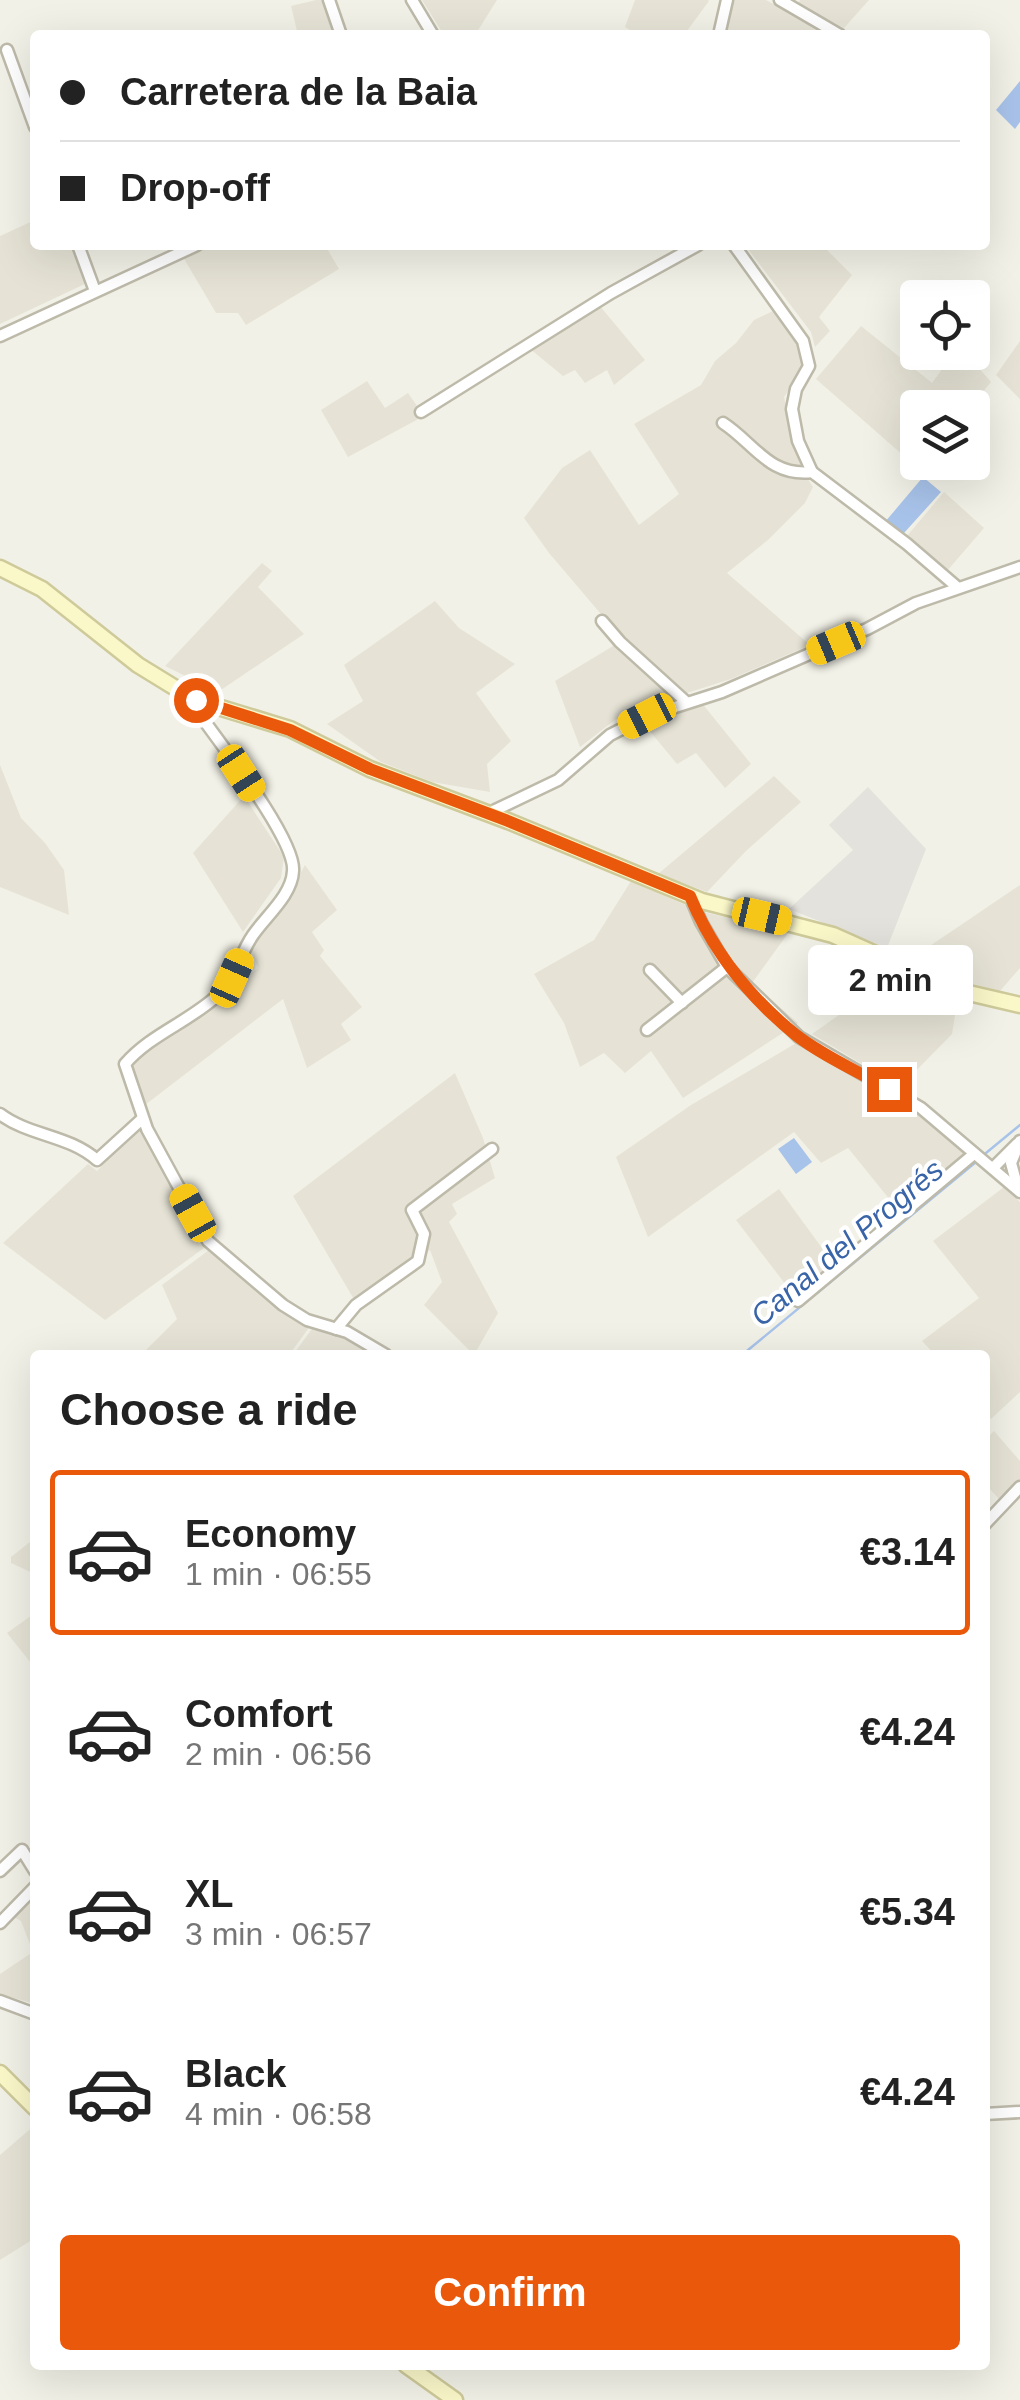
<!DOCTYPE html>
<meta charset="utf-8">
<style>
body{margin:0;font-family:Arial,sans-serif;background:#f6f6f6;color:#222;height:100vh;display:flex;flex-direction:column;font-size:38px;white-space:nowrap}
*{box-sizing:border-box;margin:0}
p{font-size:32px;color:#767676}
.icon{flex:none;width:55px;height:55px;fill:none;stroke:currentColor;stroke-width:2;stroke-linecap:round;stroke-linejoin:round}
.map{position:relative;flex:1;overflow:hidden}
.drawer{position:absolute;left:30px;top:1350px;width:960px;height:1020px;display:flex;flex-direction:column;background:#fff;border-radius:10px;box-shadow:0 10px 40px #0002}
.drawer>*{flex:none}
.guide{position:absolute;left:30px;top:30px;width:960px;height:220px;border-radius:10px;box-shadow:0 10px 40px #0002;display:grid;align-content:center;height:220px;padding:0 30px;background:#fff}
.buttons{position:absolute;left:900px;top:280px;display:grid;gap:20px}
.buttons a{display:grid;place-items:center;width:90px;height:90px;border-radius:10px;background:#fff;box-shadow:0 10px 40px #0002;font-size:50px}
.end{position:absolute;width:45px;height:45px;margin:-22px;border:12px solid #ea580c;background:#fff;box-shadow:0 0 0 5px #fff}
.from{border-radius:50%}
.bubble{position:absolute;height:70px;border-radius:10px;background:#fff;box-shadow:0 10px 40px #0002;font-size:32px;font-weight:700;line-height:70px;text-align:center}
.car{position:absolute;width:30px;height:60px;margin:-30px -15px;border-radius:12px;box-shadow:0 0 8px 2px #0007;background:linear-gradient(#f5c518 24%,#345 0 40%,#f5c518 0 76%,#345 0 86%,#f5c518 0)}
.guide b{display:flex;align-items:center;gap:35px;height:95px;font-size:38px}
.guide b+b{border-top:2px solid #e0e0e0}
.guide i{width:25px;height:25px;background:#222}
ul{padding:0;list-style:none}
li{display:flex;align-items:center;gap:30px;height:165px;margin:0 20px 15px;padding:0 10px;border:5px solid transparent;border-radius:10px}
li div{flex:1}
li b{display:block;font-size:38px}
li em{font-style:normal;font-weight:700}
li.on{border-color:#ea580c}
li>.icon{width:90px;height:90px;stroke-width:1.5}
h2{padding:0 30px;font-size:45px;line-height:120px}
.action{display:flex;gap:20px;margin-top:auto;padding:20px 30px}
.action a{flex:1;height:115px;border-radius:10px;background:#ea580c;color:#fff;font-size:40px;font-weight:700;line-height:115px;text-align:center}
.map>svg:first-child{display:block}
.residential{fill:#e6e3d6}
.industrial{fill:#e4e2dc}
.water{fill:#a8c3ea}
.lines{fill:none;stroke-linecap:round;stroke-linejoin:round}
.stream{stroke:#a8c3ea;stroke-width:2.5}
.street-casing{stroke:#bdbaaa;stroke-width:15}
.secondary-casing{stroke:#ceca9a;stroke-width:19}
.street{stroke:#fff;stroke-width:10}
.secondary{stroke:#faf7c9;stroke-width:14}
.route{stroke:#ea580c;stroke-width:12}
.labels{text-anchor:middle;stroke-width:8;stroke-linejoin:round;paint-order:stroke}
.water-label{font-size:30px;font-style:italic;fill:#3964a7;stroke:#fff}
</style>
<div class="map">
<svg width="1020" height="2400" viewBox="0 0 1020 2400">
<rect width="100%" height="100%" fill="#f2f1e7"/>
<g class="residential">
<path d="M316 0H323L335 35H298L291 6Z"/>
<path d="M422 0H497L475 35H444Z"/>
<path d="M635 0H708L709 1 684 35H638L625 27Z"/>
<path d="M733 0H766L831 35H733L724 28Z"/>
<path d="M800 0H869L844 28 798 4Z"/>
<path d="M35 220V245H72L87 283 0 324V236Z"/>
<path d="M211 245H325L339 269 246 325 238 313H216L183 257Z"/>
<path d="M745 245H822L852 275 819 317 830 331 815 347 811 332Z"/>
<path d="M599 305 645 360 614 385 607 370 585 383 575 370 563 376 529 348Z"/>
<path d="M777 309 798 343 806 365 784 397 801 468 813 487 805 503 768 540 727 573 810 645 731 679 624 713 580 747 555 681 623 640 549 553 524 518 562 468 590 450 639 525 679 494 634 424 701 385 715 361 736 343 754 320Z"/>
<path d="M861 326 932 383 955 352 966 353 991 382 970 407 918 408V462L926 463 920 470 816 379Z"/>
<path d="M1020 341V399L996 375Z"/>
<path d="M367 381 385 408 408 393 424 416 348 457 321 410Z"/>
<path d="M944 492 984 528 947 571 907 536Z"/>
<path d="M262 563 272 571 258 587 304 634 218 692 165 666Z"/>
<path d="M435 601 459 628 515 664 476 693 511 741 487 764 490 792 432 782 381 762 327 724 363 701 344 665Z"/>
<path d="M701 702 751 764 725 788 696 753 677 764 644 724Z"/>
<path d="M0 765 21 818 45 843 64 870 69 915 0 887Z"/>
<path d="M774 776 801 802 746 851 707 892 658 874Z"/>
<path d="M244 796 284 857 281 878 243 932 193 853Z"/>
<path d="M305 865 337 910 312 932 324 950 320 956 362 1007 341 1024 351 1040 307 1068 283 999 145 1105 133 1070 135 1061 258 968 250 947 287 897Z"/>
<path d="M631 881 699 911 789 932 752 983 798 1023 683 1098 651 1051 625 1073 604 1053 580 1067 564 1023 534 974 594 940Z"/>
<path d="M1020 885V968L1000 991 962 981 915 956Z"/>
<path d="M892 967 957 1003 952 1034 900 1087 812 1034 863 998Z"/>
<path d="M798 1042 918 1111 968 1155 899 1211 848 1148 821 1163 794 1132 648 1237 616 1157 691 1105Z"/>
<path d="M455 1073 483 1138 495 1178 452 1204 457 1214 449 1222 498 1313 474 1355 424 1305 442 1282 430 1250 355 1301 293 1196Z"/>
<path d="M143 1130 204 1248 105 1320 3 1243 88 1164 97 1171 130 1136Z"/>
<path d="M1004 1187 1020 1202V1392L991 1419 985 1411V1355H935L922 1341 979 1298 933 1241Z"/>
<path d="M779 1189 830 1259 825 1274 796 1298 736 1220Z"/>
<path d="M209 1250 311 1325 289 1355H141L177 1319 162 1285Z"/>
<path d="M314 1326 349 1338 374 1355H293Z"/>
<path d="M994 1431 1020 1461V1479L1001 1501 985 1484V1440Z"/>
<path d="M35 1538V1574L11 1563V1557Z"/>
<path d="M35 1613V1668L7 1633Z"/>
<path d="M35 1893V2004L0 1994V1974L33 1952 21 1921 12 1916Z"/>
<path d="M35 2125V2238L0 2260V2155Z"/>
</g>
<path class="industrial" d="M868 787 926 849 887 948 789 909 853 850 829 825Z"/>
<g class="water">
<path d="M1020 81V122L1015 129 996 110Z"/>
<path d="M923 477 941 492 904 533 885 522Z"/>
<path d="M794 1138 812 1162 796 1174 778 1149Z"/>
</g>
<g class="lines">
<g class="stream">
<path d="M986 1153 1020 1125"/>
<path d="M742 1355 976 1162"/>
</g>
<defs>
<g id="street">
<path d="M329 0 341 35"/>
<path d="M412 0 433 35"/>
<path d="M780 0 840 35"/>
<path d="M719 35 727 0"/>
<path d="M7 50 35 127"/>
<path d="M78 245 95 291"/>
<path d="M734 245 803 341 809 366 796 389 792 409 798 441 812 472 907 544 957 587"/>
<path d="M0 336 197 245"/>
<path d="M421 412 611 293 698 245"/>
<path d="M723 423C754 443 769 477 812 472"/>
<path d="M602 621 620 642 685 701"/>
<path d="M195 700 203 719C223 747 296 841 293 871 292 895 266 916 253 935 239 955 236 979 218 995 189 1022 151 1034 125 1064L147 1129 208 1241 283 1305 307 1320 347 1332 386 1355"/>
<path d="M487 814 558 780 610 735 647 716 722 692 867 629 916 603 1020 567"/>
<path d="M690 896 701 922 727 967 799 1037 921 1108 1020 1192"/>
<path d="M650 970 682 1003"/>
<path d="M647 1030 727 967"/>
<path d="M0 1114C29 1136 69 1135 97 1160L142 1119"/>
<path d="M993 1168 1017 1144"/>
<path d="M1017 1185 1011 1163 1020 1141"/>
<path d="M798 1301 974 1154"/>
<path d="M336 1329 356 1305 418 1261 424 1234 412 1210 492 1149"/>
<path d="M985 1524 1020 1487"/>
<path d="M0 1871 22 1850 35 1871"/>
<path d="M0 1923 35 1887"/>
<path d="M0 2001 35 2014"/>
<path d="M985 2114 1020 2112"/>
</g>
<g id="secondary">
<path d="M0 568 42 589 138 665 195 700 290 729 370 769 508 821 702 901 833 935 956 990 1020 1005"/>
<path d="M0 2073 35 2108"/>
<path d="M406 2365 455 2400"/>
</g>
</defs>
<use href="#street" class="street-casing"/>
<use href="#secondary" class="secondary-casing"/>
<use href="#street" class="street"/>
<use href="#secondary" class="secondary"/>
</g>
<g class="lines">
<path class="route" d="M196 700 290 730 370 769 508 821 690 896C713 952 749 997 796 1035 823 1056 859 1072 889 1089"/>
</g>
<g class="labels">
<g class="water-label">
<text transform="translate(847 1243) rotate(-40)" y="10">Canal del Progrés</text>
</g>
</g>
</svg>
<div class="buttons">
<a><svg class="icon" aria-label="locate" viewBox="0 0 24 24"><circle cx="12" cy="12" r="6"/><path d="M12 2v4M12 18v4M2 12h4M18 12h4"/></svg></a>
<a><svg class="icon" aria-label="layers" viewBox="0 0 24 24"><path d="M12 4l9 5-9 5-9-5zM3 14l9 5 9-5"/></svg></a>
</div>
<i class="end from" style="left:196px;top:700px"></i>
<i class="end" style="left:889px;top:1089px"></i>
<div class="bubble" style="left:808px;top:945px;width:165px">2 min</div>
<i class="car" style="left:836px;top:643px;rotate:247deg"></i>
<i class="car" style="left:647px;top:716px;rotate:243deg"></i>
<i class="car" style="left:241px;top:773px;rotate:147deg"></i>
<i class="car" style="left:762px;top:916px;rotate:103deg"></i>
<i class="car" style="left:232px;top:978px;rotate:24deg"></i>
<i class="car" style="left:193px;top:1213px;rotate:331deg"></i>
<div class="guide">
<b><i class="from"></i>Carretera de la Baia</b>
<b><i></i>Drop-off</b>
</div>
<section class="drawer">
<h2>Choose a ride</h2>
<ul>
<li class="on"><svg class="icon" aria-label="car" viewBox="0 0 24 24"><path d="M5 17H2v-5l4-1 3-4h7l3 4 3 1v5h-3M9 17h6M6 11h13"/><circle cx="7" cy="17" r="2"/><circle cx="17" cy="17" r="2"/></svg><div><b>Economy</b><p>1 min · 06:55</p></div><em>€3.14</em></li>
<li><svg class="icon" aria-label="car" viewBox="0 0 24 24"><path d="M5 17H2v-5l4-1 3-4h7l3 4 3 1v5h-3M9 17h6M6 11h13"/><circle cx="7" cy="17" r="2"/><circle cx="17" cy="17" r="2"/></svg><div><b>Comfort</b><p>2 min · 06:56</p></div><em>€4.24</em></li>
<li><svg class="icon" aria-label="car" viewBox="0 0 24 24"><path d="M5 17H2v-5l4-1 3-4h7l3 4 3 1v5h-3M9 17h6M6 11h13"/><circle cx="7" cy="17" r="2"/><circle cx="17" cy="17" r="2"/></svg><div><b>XL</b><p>3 min · 06:57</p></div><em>€5.34</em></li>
<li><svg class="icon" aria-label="car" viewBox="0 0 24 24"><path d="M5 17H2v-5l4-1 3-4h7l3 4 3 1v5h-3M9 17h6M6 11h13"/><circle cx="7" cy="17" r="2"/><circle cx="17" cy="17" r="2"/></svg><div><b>Black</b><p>4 min · 06:58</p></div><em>€4.24</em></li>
</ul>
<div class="action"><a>Confirm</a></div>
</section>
</div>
